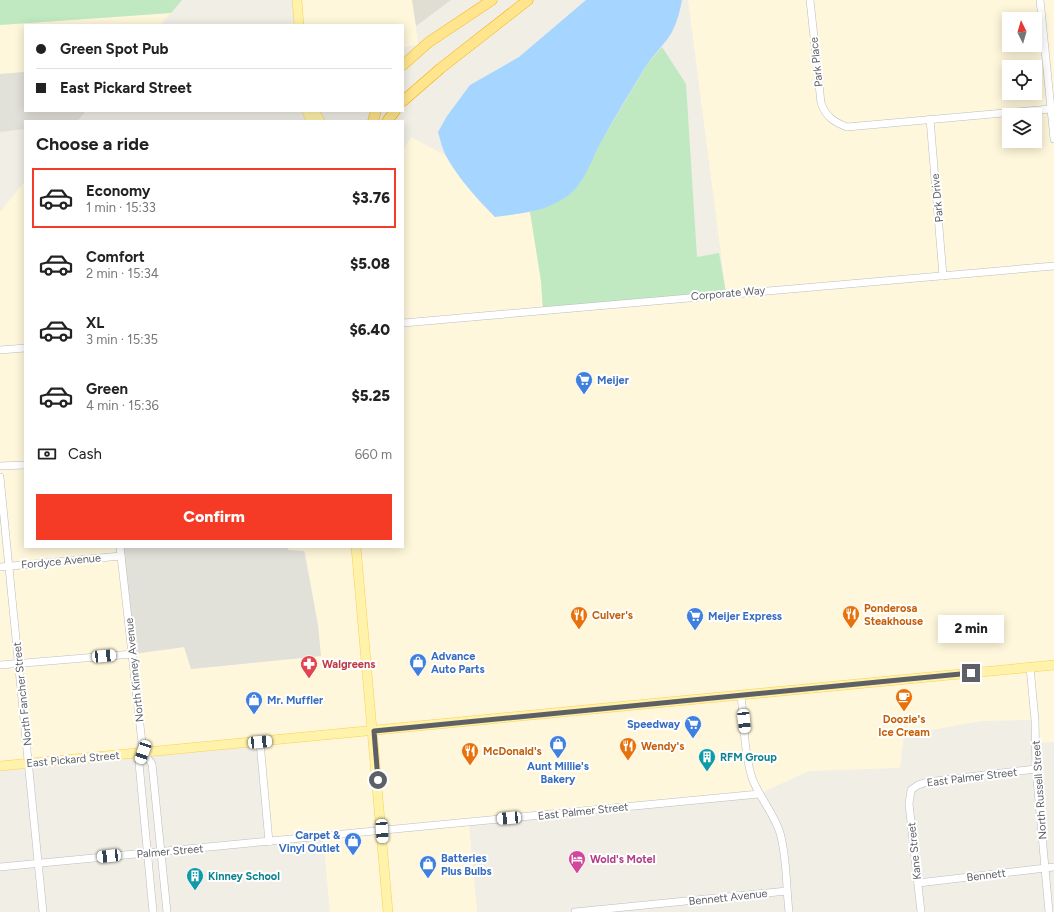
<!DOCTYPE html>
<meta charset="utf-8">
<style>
body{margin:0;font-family:Figtree,sans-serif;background:#f6f6f6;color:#222;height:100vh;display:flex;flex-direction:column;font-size:15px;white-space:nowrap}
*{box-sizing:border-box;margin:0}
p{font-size:13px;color:#767676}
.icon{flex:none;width:22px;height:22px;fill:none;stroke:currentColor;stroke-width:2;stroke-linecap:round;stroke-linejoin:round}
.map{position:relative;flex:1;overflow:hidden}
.drawer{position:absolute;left:24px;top:120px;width:380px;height:428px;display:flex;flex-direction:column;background:#fff;border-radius:0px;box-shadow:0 2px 10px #0003}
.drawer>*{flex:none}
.hud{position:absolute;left:24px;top:24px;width:380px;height:88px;border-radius:0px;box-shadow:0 2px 10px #0003;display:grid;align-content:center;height:88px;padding:0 12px;background:#fff}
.needle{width:26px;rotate:355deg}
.tools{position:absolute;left:1002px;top:12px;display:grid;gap:8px}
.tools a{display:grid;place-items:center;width:40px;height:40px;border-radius:0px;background:#fff;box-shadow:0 2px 10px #0003;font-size:20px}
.end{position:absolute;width:18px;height:18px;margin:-9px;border:5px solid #5d6166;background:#fff;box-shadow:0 0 0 2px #fff}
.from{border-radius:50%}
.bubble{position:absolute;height:28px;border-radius:0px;background:#fff;box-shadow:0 2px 10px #0003;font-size:13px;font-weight:800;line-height:28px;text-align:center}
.car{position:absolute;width:12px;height:24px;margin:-12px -6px;border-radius:5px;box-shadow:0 0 3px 1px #0007;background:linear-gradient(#fff 24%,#345 0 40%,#fff 0 76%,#345 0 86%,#fff 0)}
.hud b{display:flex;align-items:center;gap:14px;height:38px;font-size:15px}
.hud b+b{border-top:1px solid #e0e0e0}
.hud i{width:10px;height:10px;background:#222}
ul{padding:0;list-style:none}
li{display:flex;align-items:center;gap:12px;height:60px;margin:0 8px 6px;padding:0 4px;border:2px solid transparent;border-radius:0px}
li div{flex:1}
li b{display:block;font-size:15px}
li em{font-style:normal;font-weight:800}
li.on{border-color:#f53b26}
li>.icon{width:36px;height:36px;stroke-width:1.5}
h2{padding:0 12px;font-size:18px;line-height:48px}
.pay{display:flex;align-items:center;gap:10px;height:44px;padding:0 12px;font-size:15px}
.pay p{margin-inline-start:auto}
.button{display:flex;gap:8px;margin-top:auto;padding:8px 12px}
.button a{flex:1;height:46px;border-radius:0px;background:#f53b26;color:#fff;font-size:16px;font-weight:800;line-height:46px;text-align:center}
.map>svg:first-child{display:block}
.commercial{fill:#fff7db;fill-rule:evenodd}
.industrial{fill:#e1e0d9}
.education{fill:#e0ddd3}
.green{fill:#c0e9c1}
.water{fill:#a6d6ff}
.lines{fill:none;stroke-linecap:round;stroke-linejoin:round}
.minor-casing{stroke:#babdc2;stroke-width:8}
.major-casing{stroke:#fbd053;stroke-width:10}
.highway-casing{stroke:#f5ae00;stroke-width:11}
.minor{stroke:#fff;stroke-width:7}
.major{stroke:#fff3ab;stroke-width:9}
.highway{stroke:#ffe58d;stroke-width:10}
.route{stroke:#5d6166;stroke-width:5}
.labels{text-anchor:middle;stroke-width:4;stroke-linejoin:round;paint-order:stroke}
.street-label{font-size:11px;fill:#5d6166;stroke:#fff}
.shop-label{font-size:11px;font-weight:bold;fill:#366cbe;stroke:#fff;text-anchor:start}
.food-label{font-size:11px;font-weight:bold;fill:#c56008;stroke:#fff;text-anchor:start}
.health-label{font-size:11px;font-weight:bold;fill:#be3a42;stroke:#fff;text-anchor:start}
.culture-label{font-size:11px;font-weight:bold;fill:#0d838f;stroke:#fff;text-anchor:start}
.hotel-label{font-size:11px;font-weight:bold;fill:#b23c85;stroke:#fff;text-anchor:start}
</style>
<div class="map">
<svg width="1054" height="912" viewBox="0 0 1054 912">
<rect width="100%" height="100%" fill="#f0eee5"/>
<g class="commercial">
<path d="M298 0H413L418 45 403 47V25H300Z"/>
<path d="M688 0H1054V742L1035 743V720L982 721 904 735 900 768 809 771 759 794 469 823 477 912H330L323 837 269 842 260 742 0 765V212L25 181V547H125L134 654 185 647 191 669 320 656 318 625 305 551 288 550V547H403V150L411 137 445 155 480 202 495 217 530 212 541 281 543 311 726 293ZM1009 19H1035V45H1009ZM1009 67H1035V93H1009ZM1009 115H1035V141H1009Z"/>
<path d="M171 13 160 25H25V72L0 74V25Z"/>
</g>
<g class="industrial">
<path d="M25 72V111H86L77 121H25V129L0 132V74Z"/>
<path d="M123 547H288V550L304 551 318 625 321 656 191 669 184 647 133 654Z"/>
</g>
<path class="education" d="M412 0H451L416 26Z"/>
<g class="green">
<path d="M0 0H182L171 13 0 25Z"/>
<path d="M662 47 686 84 697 257 719 253 726 293 543 311 541 281 530 212 554 204 600 143 648 63Z"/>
</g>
<path class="water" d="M586 0H682C680 11 677 22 672 32 665 44 654 54 646 66 631 91 615 116 601 142 591 160 586 180 570 194 548 212 522 213 495 217 477 199 458 178 446 156 442 148 440 139 438 132L447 116 470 85 519 57Z"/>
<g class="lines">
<defs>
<g id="minor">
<path d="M810 0 821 103C826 117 834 122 847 127L1050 109"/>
<path d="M1040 0 1054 139"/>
<path d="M930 119 943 276"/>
<path d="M403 323 1054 266"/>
<path d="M0 350 25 348"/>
<path d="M0 466 25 465"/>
<path d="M0 477 43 912"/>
<path d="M120 547 143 752 139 763 153 912"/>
<path d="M0 567 121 556"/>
<path d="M0 665 133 654"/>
<path d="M1030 667 1035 720 1036 769 1049 912"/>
<path d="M741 695C744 722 744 752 752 778 759 797 774 813 780 833 787 857 786 886 789 912"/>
<path d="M260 742 269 842"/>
<path d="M143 752 152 764 167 912"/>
<path d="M0 867 759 794"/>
<path d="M918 883 1054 867"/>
<path d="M575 912 787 891"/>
<path d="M921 912 909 804 911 790 918 785 927 782 1036 769"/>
</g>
<g id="major">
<path d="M297 0 299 25"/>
<path d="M307 111 311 121"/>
<path d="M314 111 320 121"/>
<path d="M356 547 388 912"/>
<path d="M0 766 1054 665"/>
</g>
<g id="highway">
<path d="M403 65 429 42 492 0"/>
<path d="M403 101 441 68 528 0"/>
<path d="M373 121 376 111"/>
<path d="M387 121 395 111"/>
</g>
</defs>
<use href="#minor" class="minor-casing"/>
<use href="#major" class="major-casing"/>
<use href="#highway" class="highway-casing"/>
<use href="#minor" class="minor"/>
<use href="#major" class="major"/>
<use href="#highway" class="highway"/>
</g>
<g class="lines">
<path class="route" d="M378 780 374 731 971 673"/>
</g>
<defs>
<symbol id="supermarket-pin" viewBox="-11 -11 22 30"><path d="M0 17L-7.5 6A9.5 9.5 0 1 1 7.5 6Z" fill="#3f7fe0" stroke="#fff"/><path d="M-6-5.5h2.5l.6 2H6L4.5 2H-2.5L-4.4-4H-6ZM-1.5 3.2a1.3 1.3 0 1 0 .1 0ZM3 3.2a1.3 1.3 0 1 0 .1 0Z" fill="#fff"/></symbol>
<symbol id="restaurant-pin" viewBox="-11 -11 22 30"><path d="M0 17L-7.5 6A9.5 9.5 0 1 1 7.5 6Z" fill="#e8710a" stroke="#fff"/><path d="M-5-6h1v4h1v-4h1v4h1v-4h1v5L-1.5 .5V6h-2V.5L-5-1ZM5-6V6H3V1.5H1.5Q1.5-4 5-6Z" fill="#fff"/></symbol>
<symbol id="shop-pin" viewBox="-11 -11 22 30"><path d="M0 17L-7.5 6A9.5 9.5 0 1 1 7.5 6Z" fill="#3f7fe0" stroke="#fff"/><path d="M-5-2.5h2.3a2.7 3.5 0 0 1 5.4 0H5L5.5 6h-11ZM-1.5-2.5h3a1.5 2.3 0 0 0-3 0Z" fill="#fff"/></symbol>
<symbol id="pharmacy-pin" viewBox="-11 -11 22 30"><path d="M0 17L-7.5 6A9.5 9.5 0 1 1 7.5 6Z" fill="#e0444e" stroke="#fff"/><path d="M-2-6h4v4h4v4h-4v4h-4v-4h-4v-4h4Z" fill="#fff"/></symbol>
<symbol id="cafe-pin" viewBox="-11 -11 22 30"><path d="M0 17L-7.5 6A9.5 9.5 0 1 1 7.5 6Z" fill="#e8710a" stroke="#fff"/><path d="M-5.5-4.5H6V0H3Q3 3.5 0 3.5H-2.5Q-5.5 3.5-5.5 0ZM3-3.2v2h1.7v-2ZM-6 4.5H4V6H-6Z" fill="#fff"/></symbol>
<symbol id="building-pin" viewBox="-11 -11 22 30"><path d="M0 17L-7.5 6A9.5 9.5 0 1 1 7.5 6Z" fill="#0f9aa8" stroke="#fff"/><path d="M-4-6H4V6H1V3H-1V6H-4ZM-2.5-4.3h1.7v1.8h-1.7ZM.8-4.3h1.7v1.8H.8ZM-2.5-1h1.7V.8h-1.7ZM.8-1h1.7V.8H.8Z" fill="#fff"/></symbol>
<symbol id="hotel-pin" viewBox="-11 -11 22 30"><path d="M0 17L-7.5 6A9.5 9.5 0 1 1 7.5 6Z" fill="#d1479c" stroke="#fff"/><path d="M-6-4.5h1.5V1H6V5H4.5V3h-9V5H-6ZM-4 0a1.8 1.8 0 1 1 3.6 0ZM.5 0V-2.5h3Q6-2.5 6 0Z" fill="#fff"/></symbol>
</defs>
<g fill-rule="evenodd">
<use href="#supermarket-pin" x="574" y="370" width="20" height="27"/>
<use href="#restaurant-pin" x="841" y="604" width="20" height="27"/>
<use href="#restaurant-pin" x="569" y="605" width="20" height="27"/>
<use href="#supermarket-pin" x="685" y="606" width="20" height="27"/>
<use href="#shop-pin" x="408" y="652" width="20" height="27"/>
<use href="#pharmacy-pin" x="299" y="654" width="20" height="27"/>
<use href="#cafe-pin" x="894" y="687" width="20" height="27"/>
<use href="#shop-pin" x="244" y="690" width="20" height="27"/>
<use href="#supermarket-pin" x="683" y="714" width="20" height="27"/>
<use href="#shop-pin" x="548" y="734" width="20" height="27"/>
<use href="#restaurant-pin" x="618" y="736" width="20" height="27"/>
<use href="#restaurant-pin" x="460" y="741" width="20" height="27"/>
<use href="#building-pin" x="697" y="747" width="20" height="27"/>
<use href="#shop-pin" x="343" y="831" width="20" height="27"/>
<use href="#hotel-pin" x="567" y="849" width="20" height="27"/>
<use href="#shop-pin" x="418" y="854" width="20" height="27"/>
<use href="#building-pin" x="185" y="866" width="20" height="27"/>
</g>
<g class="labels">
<g class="street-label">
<text transform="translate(816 62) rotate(-96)" y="4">Park Place</text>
<text transform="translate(937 198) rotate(-95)" y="4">Park Drive</text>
<text transform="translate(728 293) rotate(-5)" y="4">Corporate Way</text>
<text transform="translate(61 561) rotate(-5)" y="4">Fordyce Avenue</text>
<text transform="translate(134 670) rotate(-96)" y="4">North Kinney Avenue</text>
<text transform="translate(22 694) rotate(-96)" y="4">North Fancher Street</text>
<text transform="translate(73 759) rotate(-5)" y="4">East Pickard Street</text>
<text transform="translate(972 777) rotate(-7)" y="4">East Palmer Street</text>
<text transform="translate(1039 790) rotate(-94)" y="4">North Russell Street</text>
<text transform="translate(583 811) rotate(-6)" y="4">East Palmer Street</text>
<text transform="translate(170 851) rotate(-5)" y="4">Palmer Street</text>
<text transform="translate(914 851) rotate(-96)" y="4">Kane Street</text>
<text transform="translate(986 875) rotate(-7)" y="4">Bennett</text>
<text transform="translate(728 897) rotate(-6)" y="4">Bennett Avenue</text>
</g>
<g class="shop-label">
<text x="597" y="384">Meijer</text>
<text x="708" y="620">Meijer Express</text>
<text x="431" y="660">Advance<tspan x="431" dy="13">Auto Parts</tspan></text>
<text x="267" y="704">Mr. Muffler</text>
<text x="680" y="728" text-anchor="end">Speedway</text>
<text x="558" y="770" text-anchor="middle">Aunt Millie's<tspan x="558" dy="13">Bakery</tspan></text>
<text x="340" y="839" text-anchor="end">Carpet &amp;<tspan x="340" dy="13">Vinyl Outlet</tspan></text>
<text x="441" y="862">Batteries<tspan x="441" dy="13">Plus Bulbs</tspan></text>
</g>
<g class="food-label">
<text x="864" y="612">Ponderosa<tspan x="864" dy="13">Steakhouse</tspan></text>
<text x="592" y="619">Culver's</text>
<text x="904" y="723" text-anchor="middle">Doozie's<tspan x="904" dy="13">Ice Cream</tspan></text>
<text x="641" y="750">Wendy's</text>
<text x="483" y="755">McDonald's</text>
</g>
<g class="health-label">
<text x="322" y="668">Walgreens</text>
</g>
<g class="culture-label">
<text x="720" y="761">RFM Group</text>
<text x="208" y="880">Kinney School</text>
</g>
<g class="hotel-label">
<text x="590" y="863">Wold's Motel</text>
</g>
</g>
</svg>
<div class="tools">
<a><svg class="needle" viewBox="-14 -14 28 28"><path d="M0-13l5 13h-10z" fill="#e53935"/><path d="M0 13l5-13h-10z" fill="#767676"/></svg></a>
<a><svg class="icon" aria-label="locate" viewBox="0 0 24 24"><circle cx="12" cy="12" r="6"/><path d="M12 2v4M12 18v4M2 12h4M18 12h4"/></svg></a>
<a><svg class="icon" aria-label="layers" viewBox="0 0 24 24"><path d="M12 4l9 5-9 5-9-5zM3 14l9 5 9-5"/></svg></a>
</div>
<i class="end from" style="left:378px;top:780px"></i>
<i class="end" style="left:971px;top:673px"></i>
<div class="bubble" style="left:938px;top:615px;width:66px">2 min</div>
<i class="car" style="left:104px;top:656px;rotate:85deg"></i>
<i class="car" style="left:744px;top:721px;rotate:174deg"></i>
<i class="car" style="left:260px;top:742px;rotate:85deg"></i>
<i class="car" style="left:143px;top:752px;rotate:199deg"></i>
<i class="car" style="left:509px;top:818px;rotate:265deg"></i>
<i class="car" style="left:382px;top:831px;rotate:176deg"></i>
<i class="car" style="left:109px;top:856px;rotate:264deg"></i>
<div class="hud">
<b><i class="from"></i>Green Spot Pub</b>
<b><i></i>East Pickard Street</b>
</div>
<section class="drawer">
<h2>Choose a ride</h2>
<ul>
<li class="on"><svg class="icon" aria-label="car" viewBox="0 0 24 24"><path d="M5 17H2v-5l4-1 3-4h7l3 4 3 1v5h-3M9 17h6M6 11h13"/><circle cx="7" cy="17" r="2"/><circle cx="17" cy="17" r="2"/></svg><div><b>Economy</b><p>1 min · 15:33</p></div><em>$3.76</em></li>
<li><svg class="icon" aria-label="car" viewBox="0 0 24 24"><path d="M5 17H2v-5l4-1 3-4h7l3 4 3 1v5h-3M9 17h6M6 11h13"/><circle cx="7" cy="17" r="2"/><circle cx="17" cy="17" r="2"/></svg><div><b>Comfort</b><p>2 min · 15:34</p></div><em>$5.08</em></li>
<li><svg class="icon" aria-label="car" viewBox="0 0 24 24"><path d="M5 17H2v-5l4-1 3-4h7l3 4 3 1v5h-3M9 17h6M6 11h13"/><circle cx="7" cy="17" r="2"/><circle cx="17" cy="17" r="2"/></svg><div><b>XL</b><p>3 min · 15:35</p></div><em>$6.40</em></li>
<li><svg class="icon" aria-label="car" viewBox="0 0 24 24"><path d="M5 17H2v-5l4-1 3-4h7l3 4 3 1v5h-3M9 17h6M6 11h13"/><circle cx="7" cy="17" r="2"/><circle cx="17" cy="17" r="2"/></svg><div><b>Green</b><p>4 min · 15:36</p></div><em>$5.25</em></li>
</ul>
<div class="pay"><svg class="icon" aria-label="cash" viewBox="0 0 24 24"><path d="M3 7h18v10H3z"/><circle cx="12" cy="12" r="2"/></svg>Cash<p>660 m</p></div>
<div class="button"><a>Confirm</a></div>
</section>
</div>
